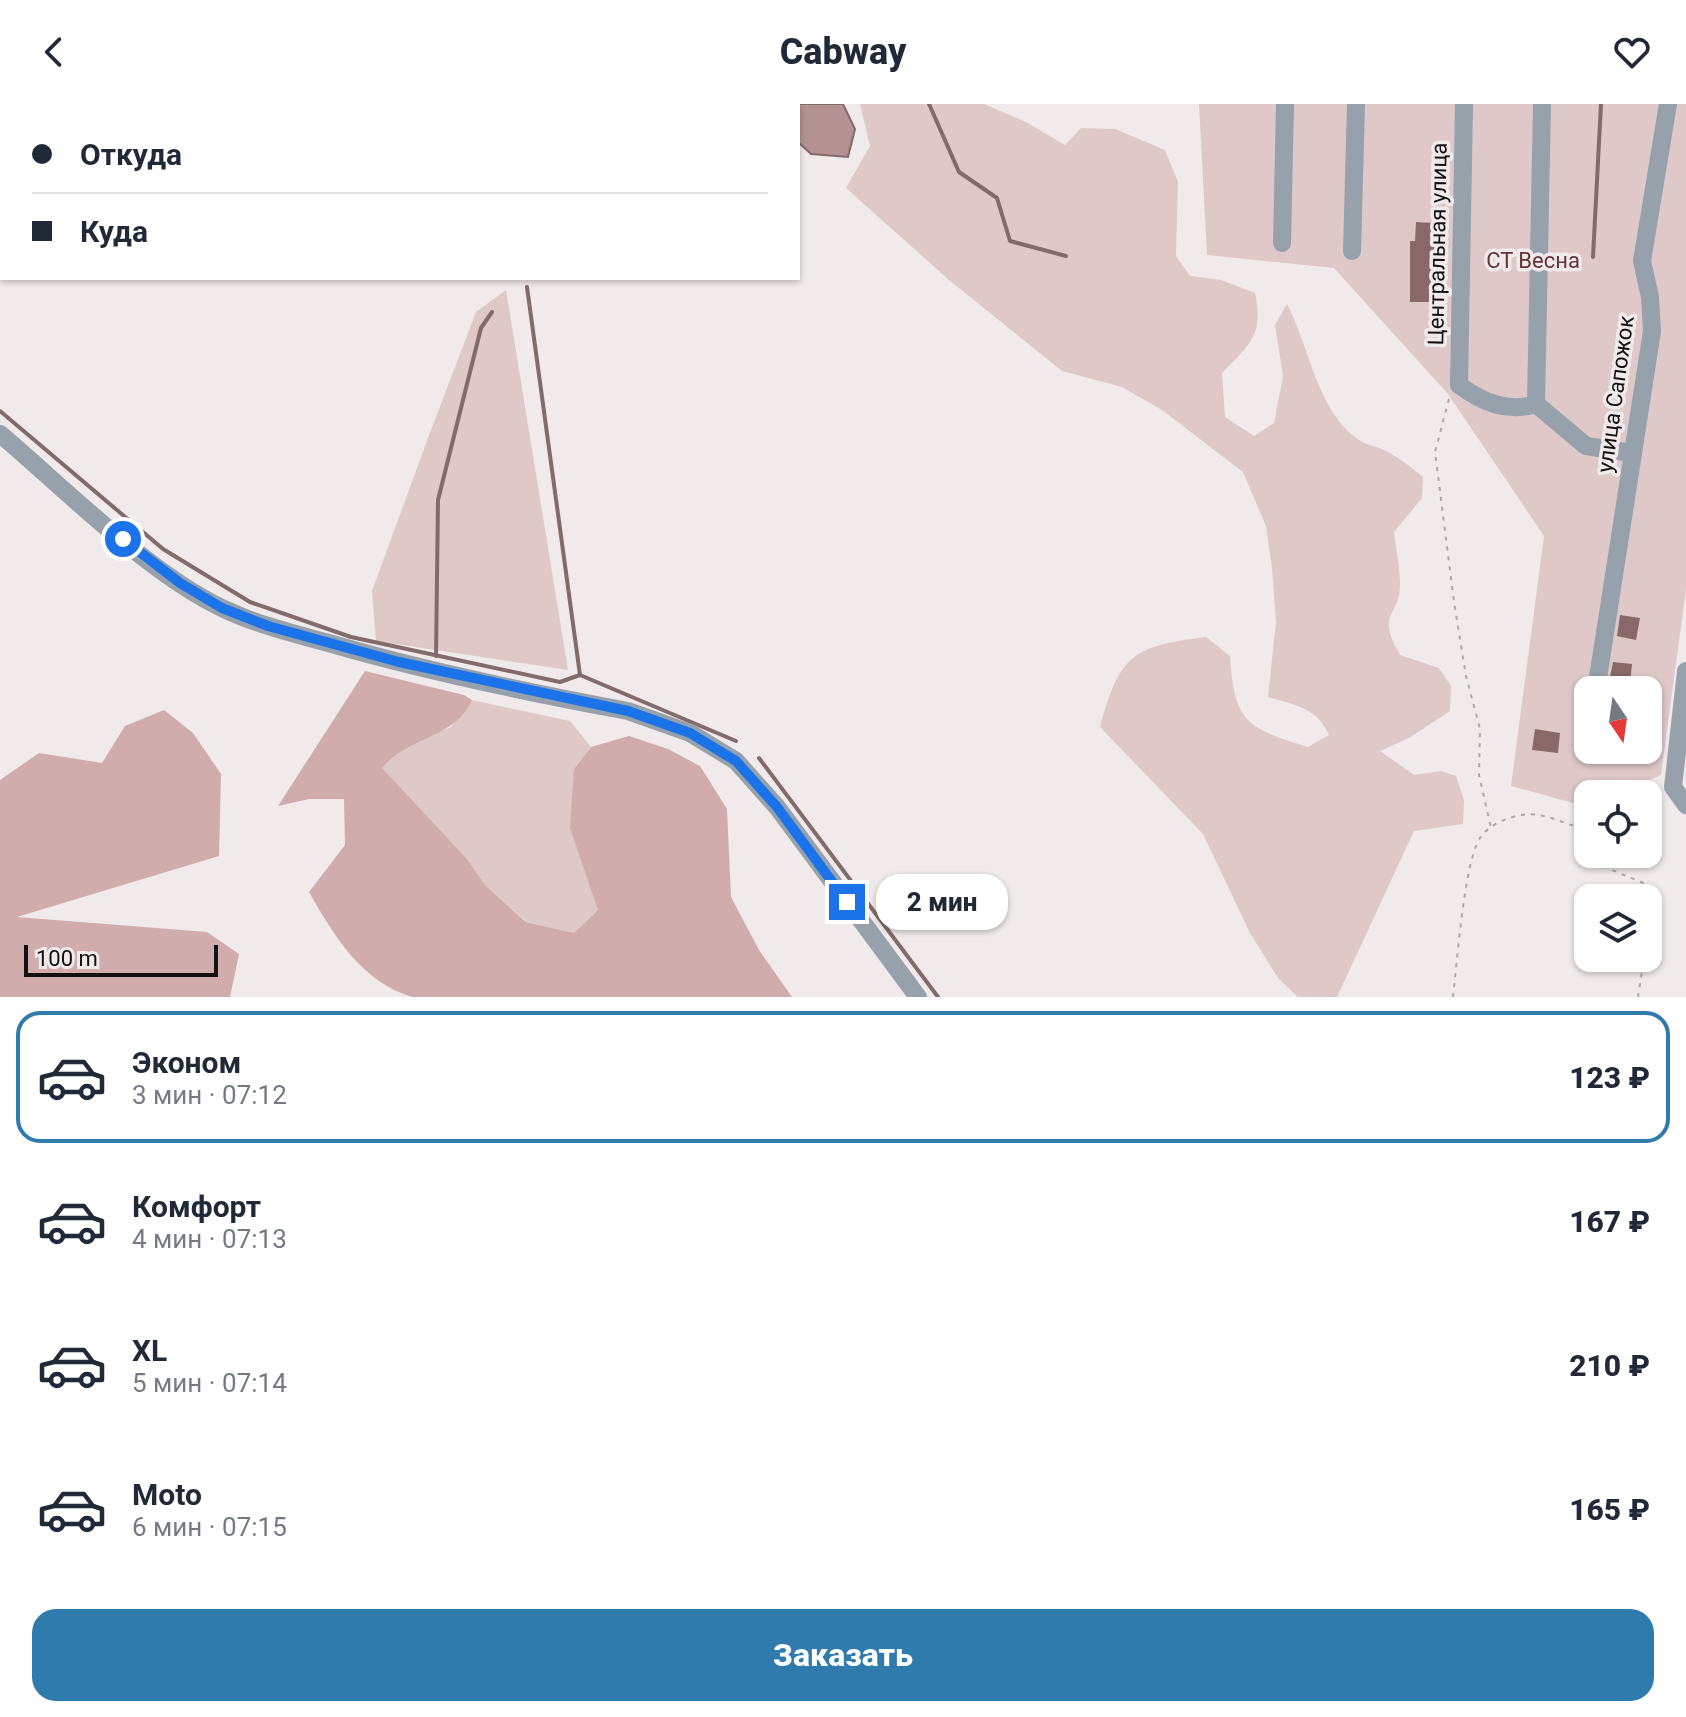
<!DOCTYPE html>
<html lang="ru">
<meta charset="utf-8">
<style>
body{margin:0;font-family:Roboto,sans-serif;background:#f6f6f7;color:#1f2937;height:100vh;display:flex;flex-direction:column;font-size:30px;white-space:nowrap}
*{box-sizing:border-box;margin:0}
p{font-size:26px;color:#747a83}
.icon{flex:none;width:44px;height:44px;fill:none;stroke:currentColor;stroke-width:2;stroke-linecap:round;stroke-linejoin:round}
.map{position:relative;height:893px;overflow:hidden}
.details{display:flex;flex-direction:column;background:#fff;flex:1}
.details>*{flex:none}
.guide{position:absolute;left:0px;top:0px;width:800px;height:176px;box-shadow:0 2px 6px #0004;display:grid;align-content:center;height:176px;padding:0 32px;background:#fff}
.needle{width:52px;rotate:167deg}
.tools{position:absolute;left:1574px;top:572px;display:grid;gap:16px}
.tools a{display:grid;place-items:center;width:88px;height:88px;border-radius:16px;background:#fff;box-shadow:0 2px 6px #0004;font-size:40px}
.scale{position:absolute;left:24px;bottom:20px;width:194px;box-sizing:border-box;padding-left:8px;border:4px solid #121010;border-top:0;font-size:22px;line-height:28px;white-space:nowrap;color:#121010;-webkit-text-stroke:6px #f1eaea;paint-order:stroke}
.end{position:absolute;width:36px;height:36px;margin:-18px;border:10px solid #1a73e8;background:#fff;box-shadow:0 0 0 4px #fff}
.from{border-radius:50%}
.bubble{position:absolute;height:56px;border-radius:24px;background:#fff;box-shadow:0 2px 6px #0004;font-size:26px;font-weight:800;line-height:56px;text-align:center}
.guide b{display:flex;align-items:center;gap:28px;height:76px;font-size:30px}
.guide b+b{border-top:2px solid #e0e1e3}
.guide i{width:20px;height:20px;background:#1f2937}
ul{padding:14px 0 0;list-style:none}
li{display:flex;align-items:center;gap:24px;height:132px;margin:0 16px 12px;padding:0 16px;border:4px solid transparent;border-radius:24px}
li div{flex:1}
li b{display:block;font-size:30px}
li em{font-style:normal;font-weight:800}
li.current{border-color:#2f7bae}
li>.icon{width:72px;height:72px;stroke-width:1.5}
.cta{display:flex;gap:16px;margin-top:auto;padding:16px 32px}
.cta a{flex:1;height:92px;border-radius:24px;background:#2f7bae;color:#fff;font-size:32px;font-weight:800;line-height:92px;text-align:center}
header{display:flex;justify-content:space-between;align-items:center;height:104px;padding:0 32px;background:#fff;font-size:36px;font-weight:800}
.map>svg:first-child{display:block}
.green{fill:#dec8c8;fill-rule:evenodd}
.forest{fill:#d0acad}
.water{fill:#b49192;stroke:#836a6b;stroke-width:2}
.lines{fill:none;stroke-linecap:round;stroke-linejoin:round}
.stream{stroke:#836a6b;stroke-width:4}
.building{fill:#886869}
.path{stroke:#ada7a7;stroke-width:2;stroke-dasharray:4 6;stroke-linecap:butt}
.minor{stroke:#96a1ab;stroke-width:18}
.route{stroke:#1a73e8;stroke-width:10}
.labels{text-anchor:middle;stroke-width:7;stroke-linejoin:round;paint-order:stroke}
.street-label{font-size:22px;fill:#121010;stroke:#f1eaea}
.park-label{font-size:22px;fill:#653337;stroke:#f1eaea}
</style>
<header><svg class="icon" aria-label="back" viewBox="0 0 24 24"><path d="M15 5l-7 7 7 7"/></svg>Cabway<svg class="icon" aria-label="heart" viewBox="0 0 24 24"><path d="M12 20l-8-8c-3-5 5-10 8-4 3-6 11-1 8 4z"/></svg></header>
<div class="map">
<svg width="1686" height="893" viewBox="0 0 1686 893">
<rect width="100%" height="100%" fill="#f1eaea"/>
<g class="green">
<path d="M860 0H984L1026 18 1065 41 1081 24 1115 25 1165 46 1178 78 1176 152 1190 172 1221 176 1255 189C1264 231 1250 240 1222 269L1225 313 1254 332 1274 319 1283 272 1275 221 1287 200C1309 241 1317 308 1359 336 1365 341 1375 342 1382 345 1397 352 1411 363 1423 373L1422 394 1394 428C1396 445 1400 463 1400 480 1400 514 1375 508 1400 551L1439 564 1451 582 1450 607 1409 634 1380 647 1414 671 1441 667 1456 672 1464 696 1463 720 1414 727 1337 893H1298L1278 874 1250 829 1203 730 1100 623C1120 551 1132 542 1206 533L1230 552C1234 619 1247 624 1308 643L1329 631C1317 604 1295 601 1268 593L1276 518 1272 464 1266 422 1243 368 1162 306 1122 283 1062 267 949 176 846 84 870 42Z"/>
<path d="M1199 0H1686V485L1661 671 1620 690H1588V703L1511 682 1544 432 1448 290 1334 164 1207 151ZM1588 586H1648V646H1588Z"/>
<path d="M506 186 568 566 376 537 372 487 428 334 476 208Z"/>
<path d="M472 596 570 617 591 643 574 665 598 806 574 829 527 818 486 782 467 755 381 664 397 646 451 623Z"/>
</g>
<g class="forest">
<path d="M365 567 464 591 472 596C454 636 409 631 382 664L467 755 486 782 526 818 574 829 598 806 570 724 574 665 591 643 629 632 668 645 700 662 727 705 731 793 759 846 792 893H412C362 878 334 832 309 788L345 741 344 695H309L278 702Z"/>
<path d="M164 606 193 629 221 670 219 752 17 813 207 828 239 850 230 893H0V676L39 649 102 659 125 622Z"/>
</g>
<path class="water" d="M761 0H843L855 25 848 53 811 50 798 38V2Z"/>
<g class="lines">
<g class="stream">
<path d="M929 0 959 68 997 94 1010 137 1066 152"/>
<path d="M568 2 569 0"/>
<path d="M1593 153 1601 0"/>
<path d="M527 183 580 571"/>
<path d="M0 307 163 445 250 498 351 533 560 578 580 571 736 637"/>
<path d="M436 552 438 396 481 224 492 208"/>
<path d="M759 654 938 893"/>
</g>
</g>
<g class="building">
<path d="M1416 118 1432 119 1430 137H1441V185H1429V198H1410V137H1415Z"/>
<path d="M1620 511 1640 514 1636 536 1617 532Z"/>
<path d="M1613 558 1632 560 1630 581 1609 578Z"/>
<path d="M1535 625 1560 629 1558 649 1532 646Z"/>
</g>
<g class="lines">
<g class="path">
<path d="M1449 295 1435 348 1454 498 1466 572 1480 625 1479 671 1491 724"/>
<path d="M1648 705 1666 698"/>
<path d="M1588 728 1584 742 1588 749"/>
<path d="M1589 750 1593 758 1643 779 1657 792 1648 840"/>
<path d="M1453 893C1457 860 1464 759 1480 734 1488 721 1508 713 1522 711 1546 707 1565 722 1588 725"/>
<path d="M1638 893 1644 854"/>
</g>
<g class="minor">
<path d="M1464 0 1459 281C1482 298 1507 309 1536 300L1586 342 1632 349"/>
<path d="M1282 139 1285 0"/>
<path d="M1352 147 1356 0"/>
<path d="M1536 300 1542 0"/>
<path d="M0 330C64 384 149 470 224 505 260 522 300 531 339 542 434 569 531 589 628 607L690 629 736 657 777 703 918 893"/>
<path d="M1686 567 1673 683 1686 701"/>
<path d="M1590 586 1598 574 1652 227 1650 193 1642 157 1668 0"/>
</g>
</g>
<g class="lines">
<path class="route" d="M123 435 180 479 222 504 268 522 399 558 628 607 690 629 736 657 777 703 847 798"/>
</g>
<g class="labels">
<g class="street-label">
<text transform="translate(1437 140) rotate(-89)" y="8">Центральная улица</text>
<text transform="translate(1615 290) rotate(-82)" y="8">улица Сапожок</text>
</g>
<g class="park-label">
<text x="1533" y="164">СТ Весна</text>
</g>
</g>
</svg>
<div class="tools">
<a><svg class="needle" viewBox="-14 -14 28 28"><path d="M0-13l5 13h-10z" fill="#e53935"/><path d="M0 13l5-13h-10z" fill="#747a83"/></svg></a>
<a><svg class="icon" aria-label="locate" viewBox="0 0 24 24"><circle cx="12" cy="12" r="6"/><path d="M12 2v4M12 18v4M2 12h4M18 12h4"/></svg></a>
<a><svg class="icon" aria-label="layers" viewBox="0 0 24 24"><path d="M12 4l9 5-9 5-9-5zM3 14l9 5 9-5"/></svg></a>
</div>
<div class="scale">100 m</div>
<i class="end from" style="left:123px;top:435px"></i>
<i class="end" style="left:847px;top:798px"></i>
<div class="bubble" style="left:876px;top:770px;width:132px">2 мин</div>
<div class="guide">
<b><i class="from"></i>Откуда</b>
<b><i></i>Куда</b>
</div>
</div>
<section class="details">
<ul>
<li class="current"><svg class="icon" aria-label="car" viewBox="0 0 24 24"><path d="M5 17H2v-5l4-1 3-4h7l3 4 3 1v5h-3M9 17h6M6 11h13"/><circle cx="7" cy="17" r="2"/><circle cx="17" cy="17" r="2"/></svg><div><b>Эконом</b><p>3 мин · 07:12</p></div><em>123 ₽</em></li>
<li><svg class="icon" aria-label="car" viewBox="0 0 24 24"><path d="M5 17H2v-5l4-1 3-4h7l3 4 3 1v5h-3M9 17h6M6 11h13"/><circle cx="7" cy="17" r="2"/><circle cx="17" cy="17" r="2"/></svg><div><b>Комфорт</b><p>4 мин · 07:13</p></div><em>167 ₽</em></li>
<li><svg class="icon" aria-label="car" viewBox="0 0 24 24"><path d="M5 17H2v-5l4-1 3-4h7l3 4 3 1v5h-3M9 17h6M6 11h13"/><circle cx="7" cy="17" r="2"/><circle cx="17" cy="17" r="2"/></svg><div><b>XL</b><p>5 мин · 07:14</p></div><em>210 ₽</em></li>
<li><svg class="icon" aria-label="car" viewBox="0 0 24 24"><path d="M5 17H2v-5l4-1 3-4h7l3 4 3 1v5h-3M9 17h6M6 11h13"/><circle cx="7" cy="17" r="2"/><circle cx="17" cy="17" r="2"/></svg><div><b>Moto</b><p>6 мин · 07:15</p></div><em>165 ₽</em></li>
</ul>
<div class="cta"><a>Заказать</a></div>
</section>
